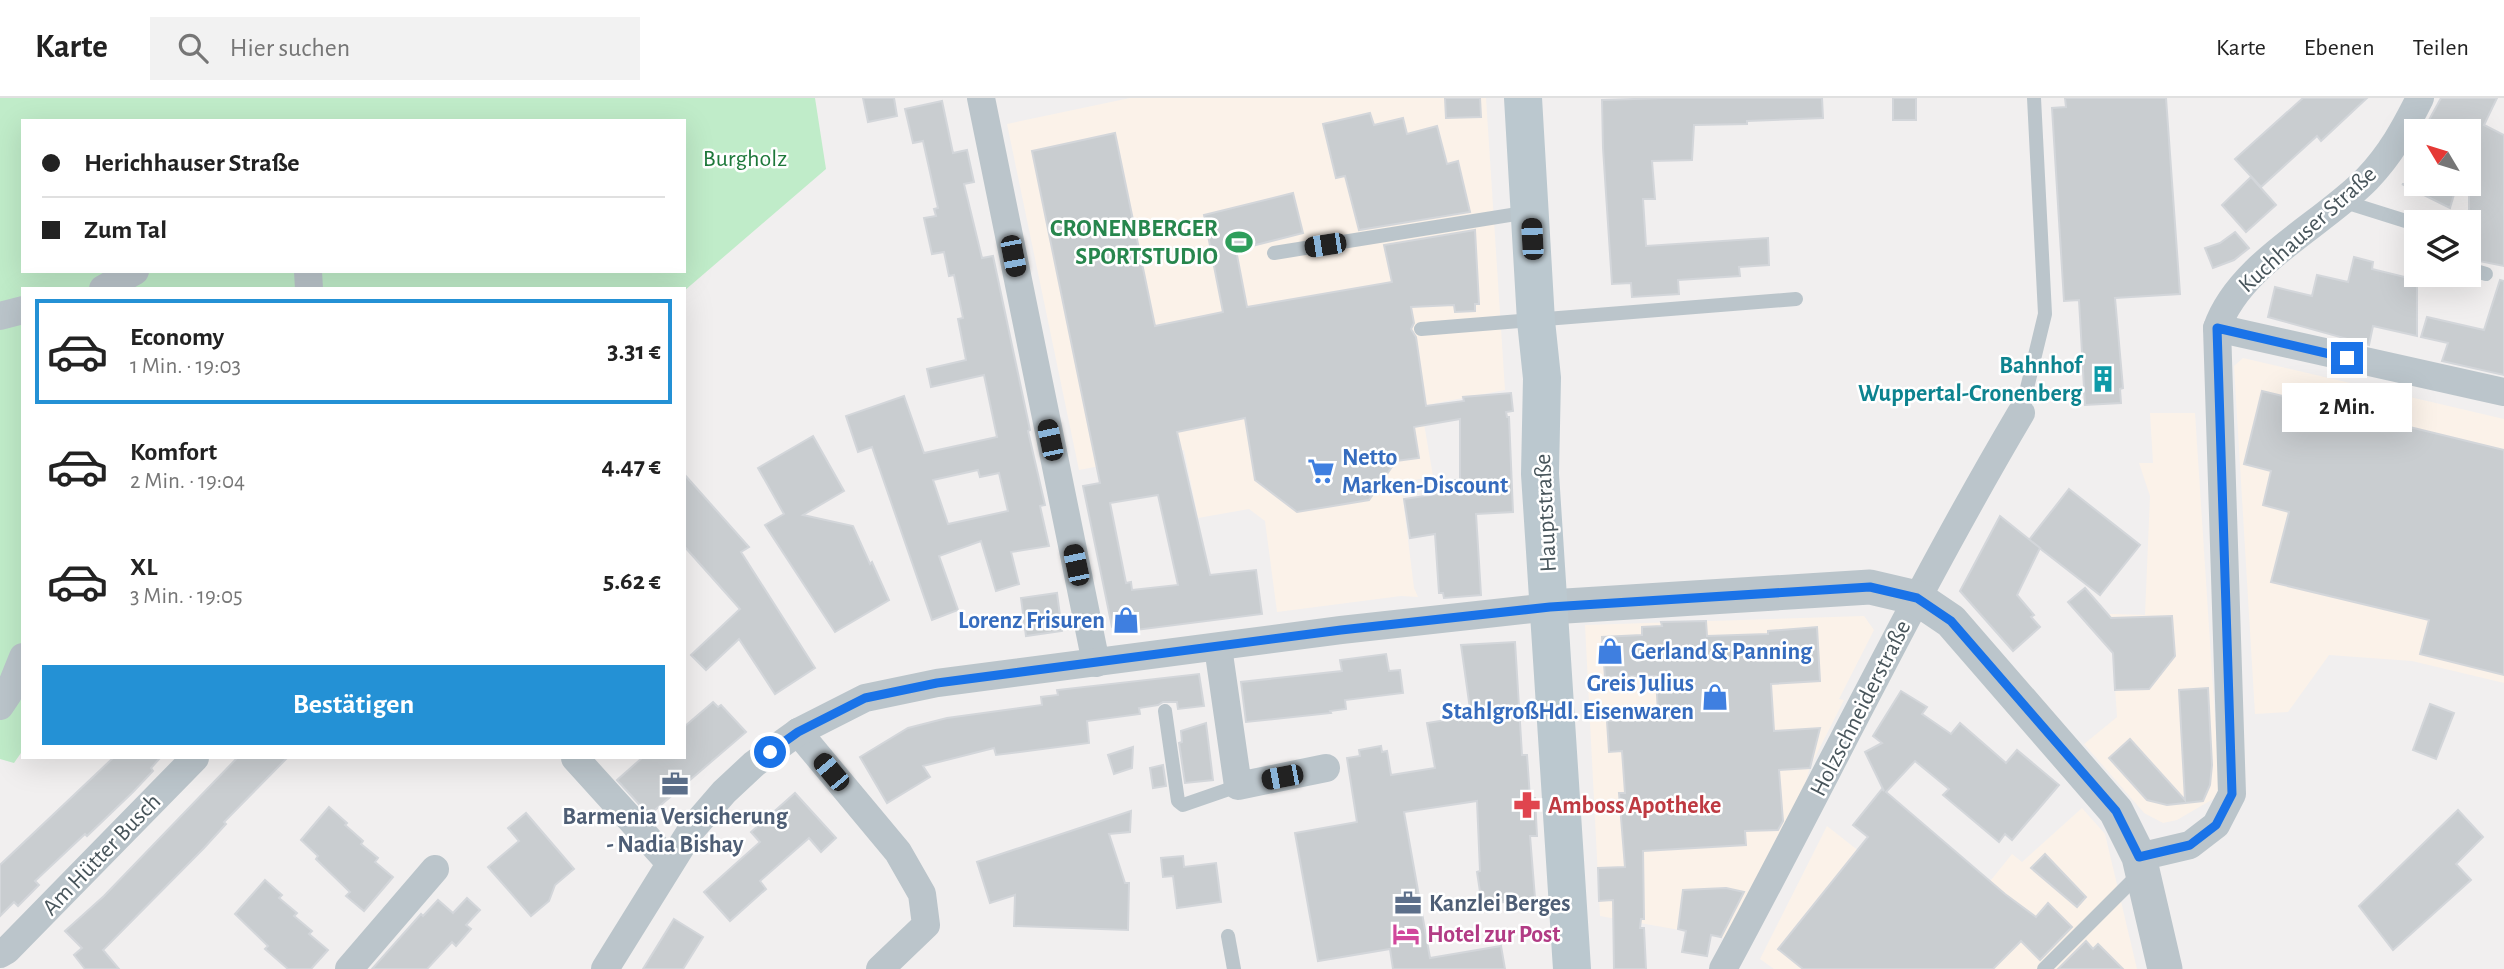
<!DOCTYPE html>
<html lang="de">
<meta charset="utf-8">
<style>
body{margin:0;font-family:"Alegreya Sans",sans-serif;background:#f2f2f2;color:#222;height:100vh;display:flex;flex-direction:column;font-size:26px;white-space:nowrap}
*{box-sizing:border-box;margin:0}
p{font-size:23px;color:#767676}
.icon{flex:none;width:38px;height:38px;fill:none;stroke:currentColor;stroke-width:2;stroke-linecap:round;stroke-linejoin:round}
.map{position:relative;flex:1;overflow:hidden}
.panel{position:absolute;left:21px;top:189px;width:665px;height:472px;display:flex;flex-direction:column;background:#fff;border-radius:0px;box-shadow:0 7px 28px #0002}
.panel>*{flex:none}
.guide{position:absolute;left:21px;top:21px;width:665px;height:154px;border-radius:0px;box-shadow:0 7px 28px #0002;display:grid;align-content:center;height:154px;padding:0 21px;background:#fff}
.needle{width:46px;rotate:308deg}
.controls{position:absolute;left:2404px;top:21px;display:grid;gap:14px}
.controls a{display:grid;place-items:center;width:77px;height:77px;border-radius:0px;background:#fff;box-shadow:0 7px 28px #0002;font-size:35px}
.end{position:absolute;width:32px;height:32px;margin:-16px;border:9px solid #1a73e8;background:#fff;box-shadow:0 0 0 4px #fff}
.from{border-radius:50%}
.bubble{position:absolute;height:49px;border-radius:0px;background:#fff;box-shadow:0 7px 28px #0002;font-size:23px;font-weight:600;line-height:49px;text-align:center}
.car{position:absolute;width:21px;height:42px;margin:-21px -10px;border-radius:9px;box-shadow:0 0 5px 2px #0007;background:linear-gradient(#222 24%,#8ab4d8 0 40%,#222 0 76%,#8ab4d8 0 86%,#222 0)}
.guide b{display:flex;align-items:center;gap:24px;height:66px;font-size:26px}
.guide b+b{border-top:2px solid #e0e0e0}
.guide i{width:18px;height:18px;background:#222}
ul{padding:12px 0 0;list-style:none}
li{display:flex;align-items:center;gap:21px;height:105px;margin:0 14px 10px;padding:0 7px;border:4px solid transparent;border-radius:0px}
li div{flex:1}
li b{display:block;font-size:26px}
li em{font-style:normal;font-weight:600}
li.active{border-color:#2491d5}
li>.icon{width:63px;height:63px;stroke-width:1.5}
.primary-button{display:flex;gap:14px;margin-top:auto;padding:14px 21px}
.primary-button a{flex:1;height:80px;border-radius:0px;background:#2491d5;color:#fff;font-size:28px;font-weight:600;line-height:80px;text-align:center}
header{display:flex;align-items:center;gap:42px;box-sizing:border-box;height:98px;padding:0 35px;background:#fff;border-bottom:2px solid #e0e0e0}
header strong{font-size:33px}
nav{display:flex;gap:38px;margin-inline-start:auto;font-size:24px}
.search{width:490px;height:63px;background:#f2f2f2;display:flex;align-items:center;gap:18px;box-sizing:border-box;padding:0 24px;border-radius:0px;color:#767676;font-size:26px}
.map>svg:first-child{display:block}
.commercial{fill:#fbf2e9}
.green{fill:#c0ecc9;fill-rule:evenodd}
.building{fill:#c9cdd0;stroke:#d3d6da;stroke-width:2;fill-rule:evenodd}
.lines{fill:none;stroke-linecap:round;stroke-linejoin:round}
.service{stroke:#bbc5cb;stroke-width:14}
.minor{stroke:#bbc5cb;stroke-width:28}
.tertiary{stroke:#bbc5cb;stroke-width:35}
.secondary{stroke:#bbc8cf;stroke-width:38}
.route{stroke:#1a73e8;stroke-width:9}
.labels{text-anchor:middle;stroke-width:5;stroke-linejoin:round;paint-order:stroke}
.park-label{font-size:24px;fill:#1d783a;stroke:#fff}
.leisure-label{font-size:24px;font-weight:bold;fill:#27864d;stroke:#fff;text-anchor:end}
.street-label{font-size:24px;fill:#48555b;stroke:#fff}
.culture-label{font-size:24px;font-weight:bold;fill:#0d838f;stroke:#fff;text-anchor:end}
.shop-label{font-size:24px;font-weight:bold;fill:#366cbe;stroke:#fff;text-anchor:start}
.health-label{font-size:24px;font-weight:bold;fill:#be3a42;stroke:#fff;text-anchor:start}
.service-label{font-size:24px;font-weight:bold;fill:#4e5e75;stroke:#fff}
.hotel-label{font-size:24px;font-weight:bold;fill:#b23c85;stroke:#fff;text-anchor:start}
</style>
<header>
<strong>Karte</strong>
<div class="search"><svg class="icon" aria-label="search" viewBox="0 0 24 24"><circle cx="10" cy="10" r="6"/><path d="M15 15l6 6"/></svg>Hier suchen</div>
<nav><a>Karte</a><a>Ebenen</a><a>Teilen</a></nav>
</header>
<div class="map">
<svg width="2504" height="871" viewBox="0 0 2504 871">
<rect width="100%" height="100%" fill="#f1efef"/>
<g class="commercial">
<path d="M1130 0H1486L1505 292 1421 308 1433 378 1401 385 1414 490 1418 499 1401 498 1277 514 1265 423 1249 411 1198 420 1184 352 1079 372 1007 26Z"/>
<path d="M2243 260 2504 321V585L2412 563 2329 557 2288 614 2255 616 2234 268Z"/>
<path d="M2150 315H2195L2220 697 2177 722 2163 725 2144 715 2084 646 2117 619 2110 516 2145 517 2150 398 2139 365H2153Z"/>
<path d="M1864 518 1874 532 1839 601 1844 602 1810 669 1796 718 1725 840 1600 818 1585 527Z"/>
<path d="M2082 710 2105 736 2137 871H1774L1760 861 1827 728 1954 828 2012 756 2022 764Z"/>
</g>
<path class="green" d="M0 0H815L826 71 684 193V191H23V652L14 665 0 661ZM23 23H684V173H23Z"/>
<g class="building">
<path d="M863 0H894L897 18 868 24Z"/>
<path d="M1445 0H1480L1481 19 1446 20Z"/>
<path d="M1666 0H1822L1823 20 1747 23V26L1694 27 1692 62 1652 63 1655 101H1643L1646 148 1768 140 1769 167 1739 169 1740 178 1678 182 1679 196 1632 199 1631 185 1612 186 1603 50 1602 2Z"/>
<rect x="1893" y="0" width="23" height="22"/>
<path d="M2065 0H2166L2180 196 2115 200 2123 290 2120 291 2121 305 2085 307 2079 202 2064 203 2052 10 2066 9Z"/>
<path d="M2303 0H2367L2321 43 2317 38 2261 89 2235 61Z"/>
<path d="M2441 0H2497L2484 27 2504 37V168L2469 161V33H2451L2429 22Z"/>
<path d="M942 3 953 55 967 52 974 84 964 86 982 160 993 158 1030 332 1028 333 1045 407 1040 408 1049 448 1011 454 1019 486 996 493 981 443 939 458 958 512 932 522 872 349 858 354 846 318 904 298 924 355 997 339 984 277 931 289 927 271 966 262 958 221 963 220 954 177 949 178 944 154 932 156 924 120 936 118 934 111 938 110 923 43 913 45 905 11ZM978 372 980 379 999 375 1008 413 948 426 933 382Z"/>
<path d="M1370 15 1374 27 1403 20 1407 36 1437 28 1447 66 1458 63 1470 114 1359 132 1345 78 1336 80 1323 26Z"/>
<path d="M1115 35 1155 228 1223 214 1204 117 1293 95 1303 135 1236 152 1247 209 1392 184 1384 147 1475 132 1479 206H1475V213L1455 214 1454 207 1411 209 1414 225 1411 231 1416 239 1426 308 1464 303 1463 299 1511 295 1513 313 1506 314 1507 319H1509L1513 414 1476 416 1481 497 1444 500 1443 495H1439L1435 436 1410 440 1404 401 1452 394 1451 382H1460V321L1414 329 1419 360 1396 363 1369 402 1297 414 1255 382 1245 320 1177 334 1210 477 1256 472 1262 516 1120 534 1112 529 1083 388 1100 385 1032 53ZM1158 397 1178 487 1132 492 1131 484 1126 485 1110 405Z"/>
<path d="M2251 79 2276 107 2246 134 2222 107Z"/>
<path d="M2402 86H2457L2450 110Z"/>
<path d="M2235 134 2249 150 2234 162 2213 170 2205 150 2220 145Z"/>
<path d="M2354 159 2373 164 2372 171 2417 182V238L2373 228 2369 247 2268 219 2275 189 2312 198 2317 177 2348 184Z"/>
<path d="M2500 182 2504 183V277L2442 263 2448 245 2421 239 2427 219 2484 232Z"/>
<path d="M2262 293 2504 352V577L2420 556 2429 522 2271 484 2289 414 2263 407 2271 373 2244 366Z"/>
<path d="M813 338 844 393 803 417 853 428 870 466 872 464 889 502 835 534 765 427 784 416 758 370Z"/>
<path d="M684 376 749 449 741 454 815 570 775 596 739 541 706 572 691 557 740 511 684 448Z"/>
<path d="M2069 391 2140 447 2100 497 2029 442Z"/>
<path d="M2000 418 2040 450 2017 497 2034 517 2031 519 2040 529 2013 553 1960 493Z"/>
<path d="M2085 490 2111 520 2172 518 2175 558 2149 591 2115 592 2113 555 2068 504Z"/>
<path d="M1057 495 1062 533 1026 538 1021 500Z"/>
<path d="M1706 523 1707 538 1768 536V533L1817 529 1820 583 1771 586 1774 633 1820 630 1810 670 1779 672 1783 723 1778 732 1745 733 1746 747 1643 753 1644 821H1641L1640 830H1644L1646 871H1614L1613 802 1599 803 1598 770 1625 769 1619 695H1625L1622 653 1609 654 1607 623 1650 620V615H1658L1656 578 1605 579 1602 539 1642 537V529L1662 528 1661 524Z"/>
<path d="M1515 544 1522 657H1527L1530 700H1535L1537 738H1530L1535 800 1482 807 1477 774 1480 773 1477 703 1404 714 1430 860 1501 848 1505 871H1393L1390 851 1318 863 1295 735 1357 724 1347 660 1360 658 1359 652 1381 648 1382 654 1387 653 1391 677 1435 670 1427 625 1471 618 1461 547Z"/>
<path d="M1386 556 1389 573 1400 572 1403 595 1345 602 1346 611 1330 613 1331 615 1246 624 1241 584 1342 573 1340 562Z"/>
<path d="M1199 576 1204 608 1178 611 1177 604H1163L1158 607 1139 610 1140 616 1087 623 1089 645 996 657 994 650 923 668 930 679 887 705 860 659 908 630 947 620 1042 607 1041 599 1058 597 1057 592Z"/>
<path d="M2208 590 2212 667 2210 687 2203 703 2167 707 2147 702 2109 660 2130 641 2185 702 2179 592Z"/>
<path d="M1901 593 1927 609 1922 616 1951 636 1960 625 2006 665 2017 652 2059 687 2012 742 2005 736 1999 744 1943 697 1949 691 1915 663 1886 694 2005 796 2036 819 2048 805 2072 829 2040 862 2021 843 1993 871H1803L1778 851 1868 739 1853 727 1882 691 1884 693 1865 654 1882 645 1873 638Z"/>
<path d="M713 604 718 609 721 607 746 634 649 717 617 682 642 660H684V629Z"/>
<path d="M2430 606 2454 615 2436 661 2413 652Z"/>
<path d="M1206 625 1213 682 1185 685 1179 645 1182 644 1181 633Z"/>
<path d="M1133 649 1132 670 1114 676 1108 657Z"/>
<path d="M113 660H160L151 670 153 673 133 694 87 738 85 736 35 783 39 787 18 808 14 804 0 818V767Z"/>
<path d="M237 660H287L224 724 226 726 204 750 103 852 119 871H85L74 857 82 850 65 833 104 798Z"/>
<path d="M1163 667 1166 688 1153 690 1150 670Z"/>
<path d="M795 695 836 740 821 754 809 740 760 783 766 791 730 823 704 794 760 744 751 734Z"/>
<path d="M329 709 347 725 345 727 363 743 361 746 378 760 375 764 393 779 364 813 346 798 350 794 316 761 318 758 301 742Z"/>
<path d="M2458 712 2483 739 2456 766 2471 782 2393 852 2359 808Z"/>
<path d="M1131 713 1130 734 1109 736 1125 785H1129L1128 832 1014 828 1015 797 990 805 977 764Z"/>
<path d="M526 715 574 771 555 787 549 803 531 818 488 769 519 743 508 730Z"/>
<path d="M2045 756 2086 799 2077 809 2031 770Z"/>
<path d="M1183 758 1184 769 1216 765 1221 804 1177 810 1173 778 1163 779 1161 760Z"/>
<path d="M265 782 282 797 279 800 297 815 294 818 312 833 309 836 328 852 311 871H288L265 851 268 848 235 816Z"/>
<path d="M1726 790 1744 794 1721 839 1711 837 1707 858 1682 854 1686 833 1678 831 1683 792Z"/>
<path d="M467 800 480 812 466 827 471 831 456 848 452 844 427 871H372L421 816 423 818 438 802 453 815Z"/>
<path d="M674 821 703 839 683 871H643Z"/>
<path d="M2086 843 2093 851 2098 846 2123 871H2058Z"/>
</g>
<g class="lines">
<g class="service">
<path d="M2342 103 2412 125 2417 139"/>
<path d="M1274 155 1529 114"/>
<path d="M2469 171 2486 176"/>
<path d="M1421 231 1796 201"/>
<path d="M2021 315 2045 216 2034 0"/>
<path d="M1165 613 1178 703 1183 707 1238 688"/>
<path d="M1228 838 1234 871"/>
<path d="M2044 871 2139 776"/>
</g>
<g class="minor">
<path d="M981 0 1096 565"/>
<path d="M308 173 309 191"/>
<path d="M103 191 135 173"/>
<path d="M0 218 23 212"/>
<path d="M2217 230 2504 294"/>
<path d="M1218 549 1238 688 1326 670"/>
<path d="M0 608 8 596 23 559"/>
<path d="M798 634 898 754 922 796 926 827 880 871"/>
<path d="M575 660 670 765"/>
<path d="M2139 759 2190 747 2216 727 2232 696 2217 230C2239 166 2321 128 2367 81 2391 56 2405 30 2420 0"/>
<path d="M0 856 7 852 195 660"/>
<path d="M349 871 435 771"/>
<path d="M605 871 692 731 724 694 754 666 798 634 865 600 937 585 1341 532 1550 509"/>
<path d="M1723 871C1823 686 1914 496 2021 315"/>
</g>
<path class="tertiary" d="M1550 509 1870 489 1917 500 1951 523 2116 713 2139 759 2165 871"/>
<path class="secondary" d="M1523 0 1536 223 1542 280 1540 376 1572 871"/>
</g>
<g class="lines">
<path class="route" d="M770 654 798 634 865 600 937 585 1341 532 1550 509 1870 489 1917 500 1951 523 2116 713 2139 759 2190 747 2216 727 2232 696 2217 230 2347 260"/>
</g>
<defs>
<symbol id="stadium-bare" viewBox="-9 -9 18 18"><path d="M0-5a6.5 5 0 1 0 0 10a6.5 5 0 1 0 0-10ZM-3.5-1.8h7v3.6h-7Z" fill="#2e9e5b" stroke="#fff" stroke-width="2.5" paint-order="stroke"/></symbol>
<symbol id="building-bare" viewBox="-9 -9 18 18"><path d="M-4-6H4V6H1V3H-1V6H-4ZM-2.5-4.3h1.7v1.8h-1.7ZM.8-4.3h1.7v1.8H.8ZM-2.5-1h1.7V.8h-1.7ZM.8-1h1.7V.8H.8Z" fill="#0f9aa8" stroke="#fff" stroke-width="2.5" paint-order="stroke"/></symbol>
<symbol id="supermarket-bare" viewBox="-9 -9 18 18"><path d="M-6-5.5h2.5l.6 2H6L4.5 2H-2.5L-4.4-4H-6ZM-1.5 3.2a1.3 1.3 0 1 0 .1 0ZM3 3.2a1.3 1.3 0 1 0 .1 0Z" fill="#3f7fe0" stroke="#fff" stroke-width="2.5" paint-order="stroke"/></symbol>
<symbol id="shop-bare" viewBox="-9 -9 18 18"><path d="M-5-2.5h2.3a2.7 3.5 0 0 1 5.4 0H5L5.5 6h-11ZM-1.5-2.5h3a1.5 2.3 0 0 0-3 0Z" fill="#3f7fe0" stroke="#fff" stroke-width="2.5" paint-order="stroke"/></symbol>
<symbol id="office-bare" viewBox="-9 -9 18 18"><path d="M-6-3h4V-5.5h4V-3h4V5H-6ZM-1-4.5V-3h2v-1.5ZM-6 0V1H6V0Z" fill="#5c6f8a" stroke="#fff" stroke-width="2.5" paint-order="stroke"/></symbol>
<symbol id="pharmacy-bare" viewBox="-9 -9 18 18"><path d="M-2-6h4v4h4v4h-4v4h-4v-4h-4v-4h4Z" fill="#e0444e" stroke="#fff" stroke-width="2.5" paint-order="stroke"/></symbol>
<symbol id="hotel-bare" viewBox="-9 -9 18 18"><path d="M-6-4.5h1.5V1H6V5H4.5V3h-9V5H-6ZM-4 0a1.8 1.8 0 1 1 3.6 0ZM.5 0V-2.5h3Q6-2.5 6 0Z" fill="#d1479c" stroke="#fff" stroke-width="2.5" paint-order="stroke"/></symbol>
</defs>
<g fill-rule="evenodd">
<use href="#stadium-bare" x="1220" y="125" width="38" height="38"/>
<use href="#building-bare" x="2084" y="262" width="38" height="38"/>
<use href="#supermarket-bare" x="1302" y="354" width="38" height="38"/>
<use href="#shop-bare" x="1107" y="503" width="38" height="38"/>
<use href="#shop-bare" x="1591" y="534" width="38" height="38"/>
<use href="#shop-bare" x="1696" y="580" width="38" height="38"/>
<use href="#office-bare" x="656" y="667" width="38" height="38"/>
<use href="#pharmacy-bare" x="1508" y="688" width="38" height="38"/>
<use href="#office-bare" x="1389" y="786" width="38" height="38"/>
<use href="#hotel-bare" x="1387" y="817" width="38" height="38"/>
</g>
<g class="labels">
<g class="park-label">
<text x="745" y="68">Burgholz</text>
</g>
<g class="leisure-label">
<text x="1218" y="138">CRONENBERGER<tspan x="1218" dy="28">SPORTSTUDIO</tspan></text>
</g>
<g class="street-label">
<text transform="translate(2307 131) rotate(-42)" y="8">Kuchhauser Straße</text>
<text transform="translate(1545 415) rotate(-93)" y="8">Hauptstraße</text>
<text transform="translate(1860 610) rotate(-63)" y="8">Holzschneiderstraße</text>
<text transform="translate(101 756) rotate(-46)" y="8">Am Hütter Busch</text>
</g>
<g class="culture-label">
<text x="2082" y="275">Bahnhof<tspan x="2082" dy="28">Wuppertal-Cronenberg</tspan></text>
</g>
<g class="shop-label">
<text x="1342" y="367">Netto<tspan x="1342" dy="28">Marken-Discount</tspan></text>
<text x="1105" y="530" text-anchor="end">Lorenz Frisuren</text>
<text x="1631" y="561">Gerland &amp; Panning</text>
<text x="1694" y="593" text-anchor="end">Greis Julius<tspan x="1694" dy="28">StahlgroßHdl. Eisenwaren</tspan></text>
</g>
<g class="health-label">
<text x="1548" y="715">Amboss Apotheke</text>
</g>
<g class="service-label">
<text x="675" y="726">Barmenia Versicherung<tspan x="675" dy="28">- Nadia Bishay</tspan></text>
<text x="1429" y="813" text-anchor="start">Kanzlei Berges</text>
</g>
<g class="hotel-label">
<text x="1427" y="844">Hotel zur Post</text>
</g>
</g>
</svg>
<div class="controls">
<a><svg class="needle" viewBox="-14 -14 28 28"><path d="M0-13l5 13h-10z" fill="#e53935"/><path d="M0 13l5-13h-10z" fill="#767676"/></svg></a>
<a><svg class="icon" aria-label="layers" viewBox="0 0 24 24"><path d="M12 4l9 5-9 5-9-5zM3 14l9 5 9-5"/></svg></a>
</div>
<i class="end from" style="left:770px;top:654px"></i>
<i class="end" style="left:2347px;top:260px"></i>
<div class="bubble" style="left:2282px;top:285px;width:130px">2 Min.</div>
<i class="car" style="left:1532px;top:141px;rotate:357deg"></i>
<i class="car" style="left:1325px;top:147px;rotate:261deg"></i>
<i class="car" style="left:1013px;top:158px;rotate:169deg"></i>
<i class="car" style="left:1050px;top:342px;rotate:348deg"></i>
<i class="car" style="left:1076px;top:467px;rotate:348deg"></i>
<i class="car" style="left:831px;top:674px;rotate:320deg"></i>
<i class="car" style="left:1282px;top:679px;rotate:259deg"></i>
<div class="guide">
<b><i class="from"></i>Herichhauser Straße</b>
<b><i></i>Zum Tal</b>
</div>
<section class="panel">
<ul>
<li class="active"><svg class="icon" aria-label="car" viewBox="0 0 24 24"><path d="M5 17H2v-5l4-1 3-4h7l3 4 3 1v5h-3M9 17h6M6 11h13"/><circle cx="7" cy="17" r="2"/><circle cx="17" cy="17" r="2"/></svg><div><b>Economy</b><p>1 Min. · 19:03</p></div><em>3.31 €</em></li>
<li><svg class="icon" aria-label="car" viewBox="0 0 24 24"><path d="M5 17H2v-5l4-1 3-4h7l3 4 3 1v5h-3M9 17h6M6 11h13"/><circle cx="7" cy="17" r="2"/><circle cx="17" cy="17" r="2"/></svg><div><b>Komfort</b><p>2 Min. · 19:04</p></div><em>4.47 €</em></li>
<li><svg class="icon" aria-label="car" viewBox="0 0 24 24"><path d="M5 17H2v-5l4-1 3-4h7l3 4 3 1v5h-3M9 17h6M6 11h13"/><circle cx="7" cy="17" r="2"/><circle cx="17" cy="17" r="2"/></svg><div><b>XL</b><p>3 Min. · 19:05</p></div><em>5.62 €</em></li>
</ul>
<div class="primary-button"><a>Bestätigen</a></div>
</section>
</div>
